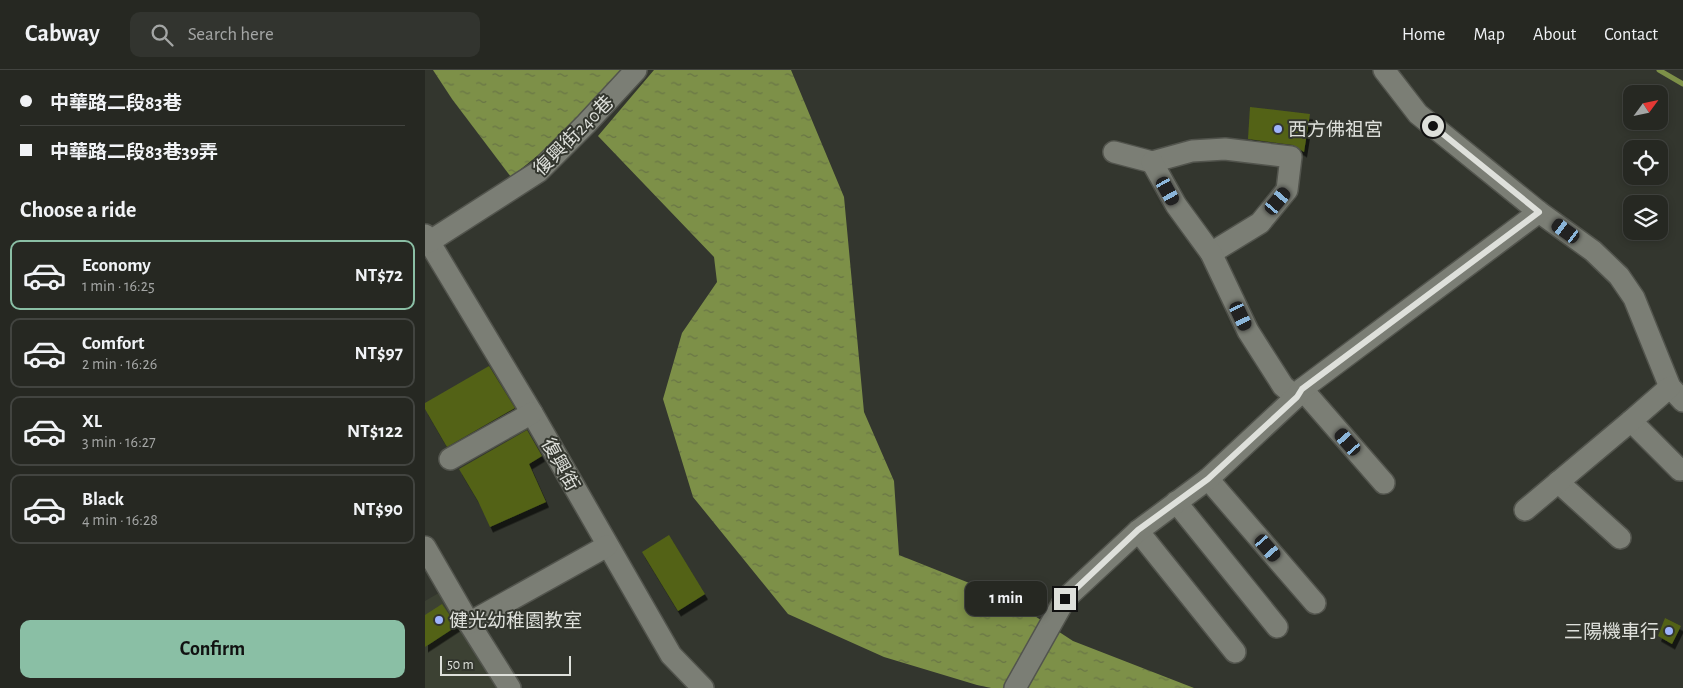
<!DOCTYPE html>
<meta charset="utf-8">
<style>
body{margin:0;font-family:"Alegreya Sans","Noto Sans TC",sans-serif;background:#32342f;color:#f1f3f6;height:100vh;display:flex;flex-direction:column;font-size:19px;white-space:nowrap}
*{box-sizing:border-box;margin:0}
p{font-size:16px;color:#a4a6a5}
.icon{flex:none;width:28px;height:28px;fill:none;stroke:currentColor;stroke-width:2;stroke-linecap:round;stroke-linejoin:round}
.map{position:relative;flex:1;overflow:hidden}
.drawer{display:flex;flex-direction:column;background:#262822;width:425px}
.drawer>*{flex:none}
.hud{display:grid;align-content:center;height:110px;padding:0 20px;background:#262822}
.needle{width:32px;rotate:57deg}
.controls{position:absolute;left:1198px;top:15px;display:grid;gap:10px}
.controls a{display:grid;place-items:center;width:45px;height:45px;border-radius:10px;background:#262822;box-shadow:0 2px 8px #0003,0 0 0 1px #424440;font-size:25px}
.scale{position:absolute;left:15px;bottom:12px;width:131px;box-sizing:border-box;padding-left:5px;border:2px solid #dee0db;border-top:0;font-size:14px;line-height:18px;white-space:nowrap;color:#dee0db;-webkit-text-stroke:4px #33362e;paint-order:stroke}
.end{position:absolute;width:22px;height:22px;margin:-11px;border:6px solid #dee0db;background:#111;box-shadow:0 0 0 2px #111}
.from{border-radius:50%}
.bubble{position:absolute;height:35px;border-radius:10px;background:#262822;box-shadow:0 2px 8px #0003,0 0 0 1px #424440;font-size:16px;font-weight:600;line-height:35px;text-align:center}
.car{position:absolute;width:15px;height:30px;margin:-15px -8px;border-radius:6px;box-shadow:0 0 4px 1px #0007;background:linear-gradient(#222 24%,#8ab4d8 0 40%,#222 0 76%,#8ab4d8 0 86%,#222 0)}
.hud b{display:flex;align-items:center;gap:18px;height:48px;font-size:19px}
.hud b+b{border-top:1px solid #424440}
.hud i{width:12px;height:12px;background:#f1f3f6}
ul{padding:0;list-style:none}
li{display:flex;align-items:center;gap:15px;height:70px;margin:0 10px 8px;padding:0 10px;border:2px solid #424440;border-radius:10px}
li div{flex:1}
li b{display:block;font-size:19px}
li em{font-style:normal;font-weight:600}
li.on{border-color:#8abfa5}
li>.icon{width:45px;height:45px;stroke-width:1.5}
h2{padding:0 20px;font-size:22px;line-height:60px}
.cta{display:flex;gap:10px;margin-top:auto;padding:10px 20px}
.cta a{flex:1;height:58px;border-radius:10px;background:#8abfa5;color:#111;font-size:20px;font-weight:600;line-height:58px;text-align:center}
header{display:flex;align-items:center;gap:30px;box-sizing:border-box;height:70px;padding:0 25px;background:#262822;border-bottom:1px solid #424440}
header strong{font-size:24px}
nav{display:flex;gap:28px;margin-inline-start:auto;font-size:18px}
.search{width:350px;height:45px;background:#32342f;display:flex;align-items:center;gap:12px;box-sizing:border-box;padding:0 18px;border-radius:10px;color:#a4a6a5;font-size:19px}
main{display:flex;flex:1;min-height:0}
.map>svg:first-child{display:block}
.built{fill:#3c4133}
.water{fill:url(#water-ripples)}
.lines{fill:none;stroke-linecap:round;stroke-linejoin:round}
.stream{stroke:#7d9048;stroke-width:5}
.building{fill:#526217;filter:url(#shadow)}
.minor-casing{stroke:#52544d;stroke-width:24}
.minor{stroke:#7b7e75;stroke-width:21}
.route{stroke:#dee0db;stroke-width:6}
.poi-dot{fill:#9eb4fd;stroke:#33362e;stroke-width:2}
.labels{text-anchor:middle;stroke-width:4;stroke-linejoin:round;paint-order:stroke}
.poi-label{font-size:19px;fill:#dee0db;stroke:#33362e;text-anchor:start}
.street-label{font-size:19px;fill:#dee0db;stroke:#33362e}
</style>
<header>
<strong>Cabway</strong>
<div class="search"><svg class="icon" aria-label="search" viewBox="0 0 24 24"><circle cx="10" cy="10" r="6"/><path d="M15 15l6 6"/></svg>Search here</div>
<nav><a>Home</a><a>Map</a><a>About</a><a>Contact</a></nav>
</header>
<main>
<section class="drawer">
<div class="hud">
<b><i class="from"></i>中華路二段83巷</b>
<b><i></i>中華路二段83巷39弄</b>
</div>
<h2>Choose a ride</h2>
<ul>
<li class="on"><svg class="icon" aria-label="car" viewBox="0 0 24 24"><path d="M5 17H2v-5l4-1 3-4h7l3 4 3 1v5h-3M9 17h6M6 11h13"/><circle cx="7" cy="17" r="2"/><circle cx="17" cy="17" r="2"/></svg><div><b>Economy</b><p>1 min · 16:25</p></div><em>NT$72</em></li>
<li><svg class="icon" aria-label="car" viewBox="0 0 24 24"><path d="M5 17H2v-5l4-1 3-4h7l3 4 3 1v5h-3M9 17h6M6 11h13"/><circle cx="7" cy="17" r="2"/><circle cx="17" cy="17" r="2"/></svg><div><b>Comfort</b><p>2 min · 16:26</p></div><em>NT$97</em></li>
<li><svg class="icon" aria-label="car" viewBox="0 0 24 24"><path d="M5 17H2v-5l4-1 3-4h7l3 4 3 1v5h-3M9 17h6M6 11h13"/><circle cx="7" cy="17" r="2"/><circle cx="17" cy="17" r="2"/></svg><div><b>XL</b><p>3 min · 16:27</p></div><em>NT$122</em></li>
<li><svg class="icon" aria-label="car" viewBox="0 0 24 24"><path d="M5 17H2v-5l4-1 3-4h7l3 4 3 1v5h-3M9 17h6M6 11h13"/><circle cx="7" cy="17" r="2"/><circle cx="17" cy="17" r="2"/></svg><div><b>Black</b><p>4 min · 16:28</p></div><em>NT$90</em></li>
</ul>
<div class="cta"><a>Confirm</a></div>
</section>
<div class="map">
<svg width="1258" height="618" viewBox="0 0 1258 618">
<defs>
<pattern id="water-ripples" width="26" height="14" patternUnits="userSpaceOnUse" patternTransform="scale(1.25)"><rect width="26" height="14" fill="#7d9048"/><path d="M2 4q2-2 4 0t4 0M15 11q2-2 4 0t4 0" fill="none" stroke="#697546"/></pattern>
<filter id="shadow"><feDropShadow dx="3" dy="5.5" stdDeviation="0" flood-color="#0009"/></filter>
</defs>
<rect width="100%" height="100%" fill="#33362e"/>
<path class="built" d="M24 517 86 618H0V531Z"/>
<g class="water">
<path d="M8 0H197L137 66 86 107 27 29Z"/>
<path d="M229 0H366L419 127 439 342 469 411 474 485 582 528 648 571 769 618H566L552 615 459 587 363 544 268 427 238 329 257 263 292 212 289 187 173 66Z"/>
</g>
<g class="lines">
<path class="stream" d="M1234 0 1258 14"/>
</g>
<g class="building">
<path d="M825 37 885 44 879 82 868 75 823 69Z"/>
<path d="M64 296 90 338 22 377 0 339V333Z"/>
<path d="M102 360 117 386 104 394 121 432 65 457 53 431 34 399Z"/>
<path d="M244 465 280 524 253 541 217 482Z"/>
<path d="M17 534 32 556 0 577V545Z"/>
<path d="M1240 548 1256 556 1247 574 1233 566Z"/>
</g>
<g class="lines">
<defs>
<g id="minor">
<path d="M959 0 993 44 1114 142 1168 181 1194 206 1209 228 1245 317 1258 331"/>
<path d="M689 82 727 92 767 81 800 79 866 87 862 120 835 153 786 183"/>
<path d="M727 92 751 135 786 183 823 261 858 316 871 327"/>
<path d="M0 165 107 343 246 585 278 618"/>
<path d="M4 172 113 102 161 54 211 0"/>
<path d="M877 319 959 413"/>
<path d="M1206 351 1255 400"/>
<path d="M25 389 107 343"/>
<path d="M783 409 890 533"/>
<path d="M1133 412 1195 468"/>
<path d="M751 432 852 557"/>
<path d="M1100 440 1206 351 1245 317"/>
<path d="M713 461 810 582"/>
<path d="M0 477 44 553 85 618"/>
<path d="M44 553 182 476"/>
<path d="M590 618 640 529 713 461 783 409 871 327 877 319 1114 142"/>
</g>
</defs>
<use href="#minor" class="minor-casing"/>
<use href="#minor" class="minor"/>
</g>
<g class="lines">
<path class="route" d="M640 529 713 460 783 409 872 327 877 319 1114 142 1008 56"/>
</g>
<g class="poi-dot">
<circle cx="853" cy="59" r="5"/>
<circle cx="14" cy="550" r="5"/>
<circle cx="1244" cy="561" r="5"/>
</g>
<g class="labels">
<g class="poi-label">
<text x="863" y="66">西方佛祖宮</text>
<text x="24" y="557">健光幼稚園教室</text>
<text x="1234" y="568" text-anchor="end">三陽機車行</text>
</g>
<g class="street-label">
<text transform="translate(148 65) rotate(-45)" y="7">復興街240巷</text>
<text transform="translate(136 394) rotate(61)" y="7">復興街</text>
</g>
</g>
</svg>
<div class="controls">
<a><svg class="needle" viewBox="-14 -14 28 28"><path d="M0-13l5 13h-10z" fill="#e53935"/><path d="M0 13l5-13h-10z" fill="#a4a6a5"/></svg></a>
<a><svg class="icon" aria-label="locate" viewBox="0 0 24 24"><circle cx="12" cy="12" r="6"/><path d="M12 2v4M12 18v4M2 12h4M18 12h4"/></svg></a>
<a><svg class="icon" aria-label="layers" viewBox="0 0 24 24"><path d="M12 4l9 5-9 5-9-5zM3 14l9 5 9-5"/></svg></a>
</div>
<div class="scale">50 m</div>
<i class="end from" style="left:1008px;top:56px"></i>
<i class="end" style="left:640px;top:529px"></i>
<div class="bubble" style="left:540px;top:511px;width:82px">1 min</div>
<i class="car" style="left:743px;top:121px;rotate:151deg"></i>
<i class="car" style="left:853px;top:131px;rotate:40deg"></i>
<i class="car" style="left:1141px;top:161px;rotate:306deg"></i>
<i class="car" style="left:816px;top:246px;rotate:155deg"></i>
<i class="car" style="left:923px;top:372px;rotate:319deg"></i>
<i class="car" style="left:843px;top:478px;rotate:139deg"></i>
</div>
</main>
